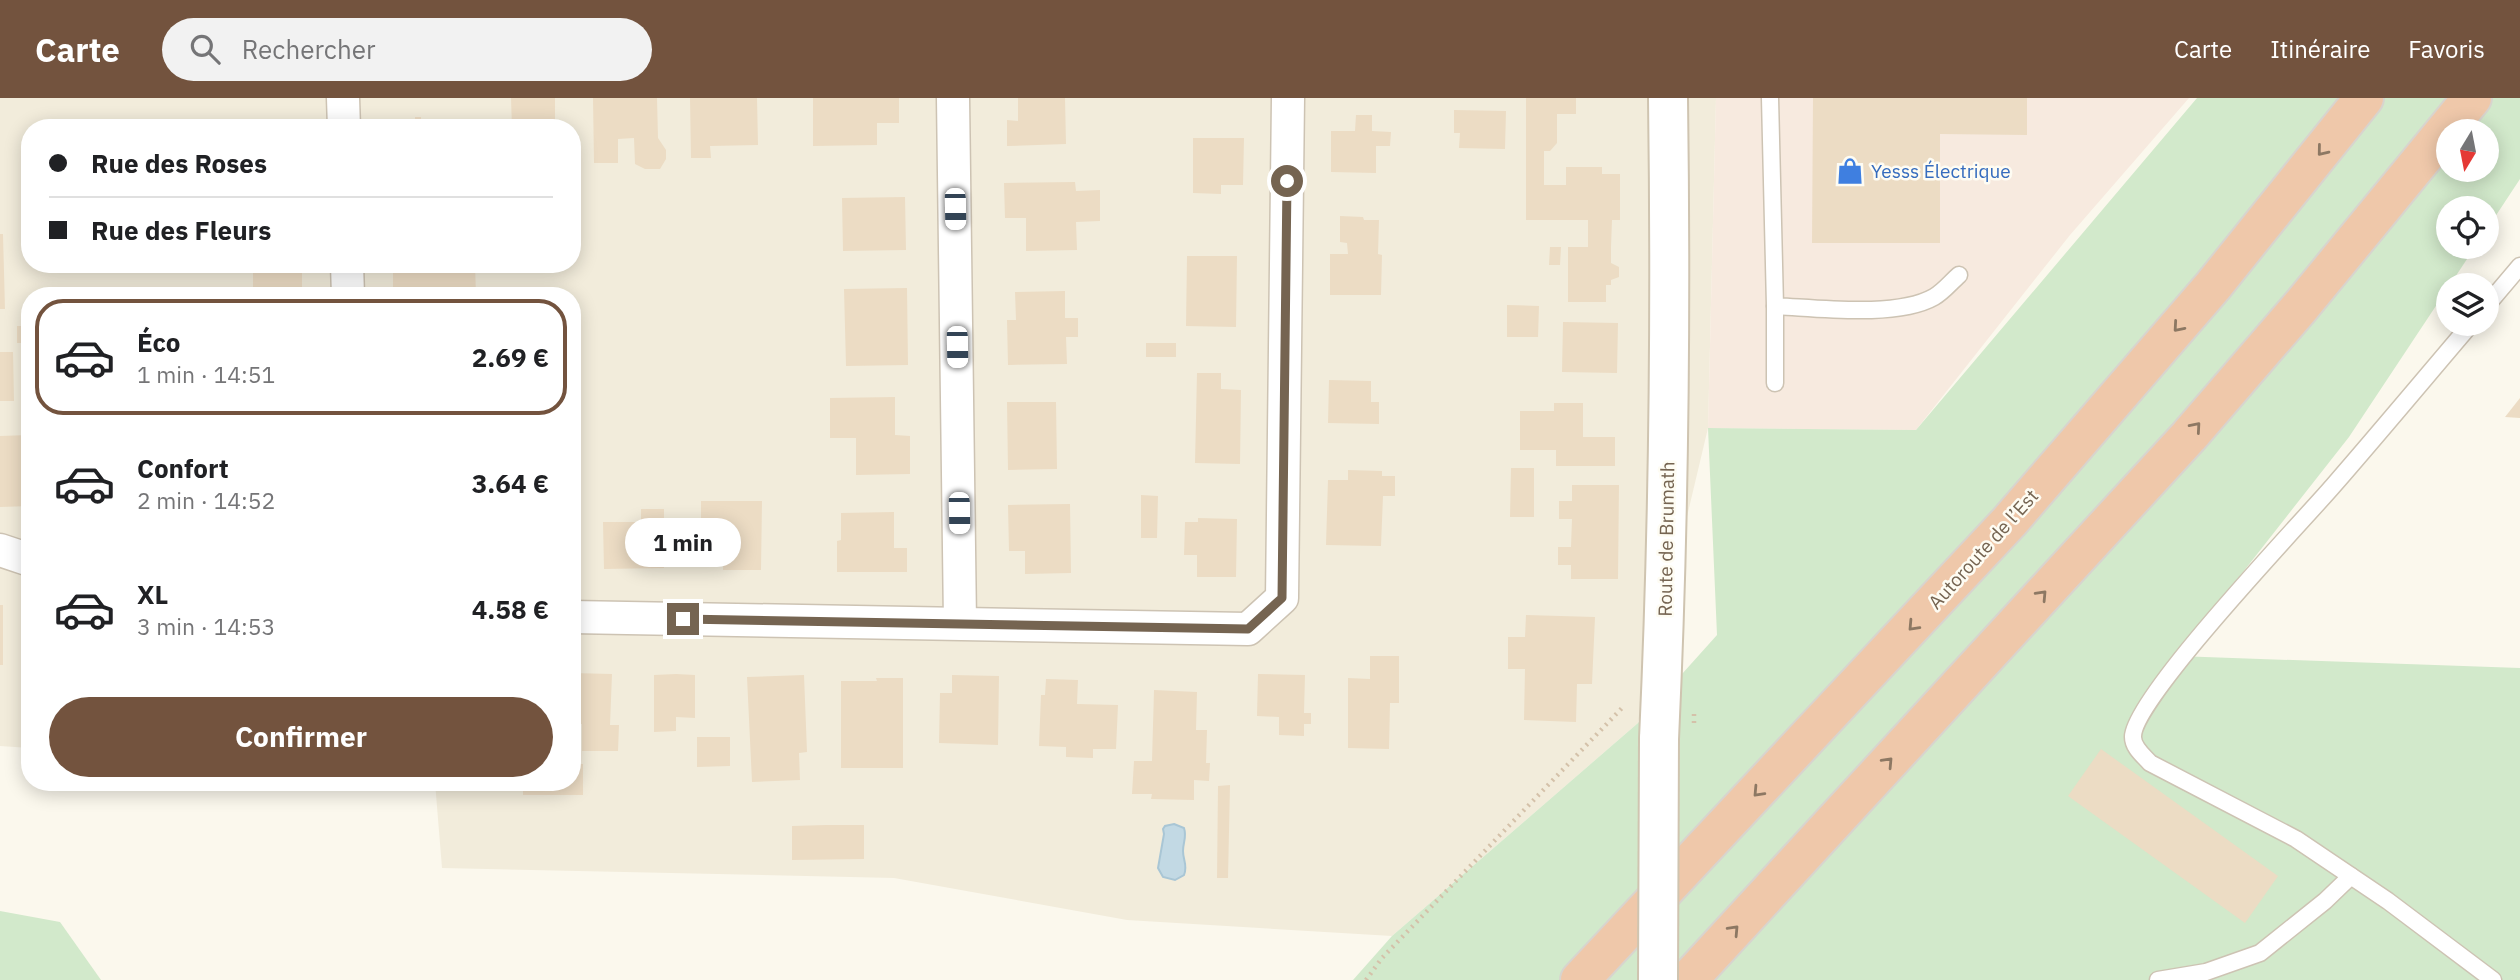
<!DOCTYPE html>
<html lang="fr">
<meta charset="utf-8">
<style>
body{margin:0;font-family:"IBM Plex Sans",sans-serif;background:#f2f2f2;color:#202124;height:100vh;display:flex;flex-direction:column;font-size:26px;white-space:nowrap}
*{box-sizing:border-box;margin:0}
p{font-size:23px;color:#757577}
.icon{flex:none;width:38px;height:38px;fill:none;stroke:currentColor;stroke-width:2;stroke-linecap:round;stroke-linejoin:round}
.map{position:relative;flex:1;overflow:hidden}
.panel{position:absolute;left:21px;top:189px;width:560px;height:504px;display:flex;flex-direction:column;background:#fff;border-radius:28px;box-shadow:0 4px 18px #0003}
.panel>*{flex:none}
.guide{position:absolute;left:21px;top:21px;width:560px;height:154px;border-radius:28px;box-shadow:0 4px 18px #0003;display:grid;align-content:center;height:154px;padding:0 28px;background:#fff}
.needle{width:46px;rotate:190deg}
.tools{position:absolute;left:2436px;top:21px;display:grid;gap:14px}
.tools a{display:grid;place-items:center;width:63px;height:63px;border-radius:50%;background:#fff;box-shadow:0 4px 18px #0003;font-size:35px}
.end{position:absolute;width:32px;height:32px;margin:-16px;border:9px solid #756451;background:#fff;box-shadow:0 0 0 4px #fff}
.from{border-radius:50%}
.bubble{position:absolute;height:49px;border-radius:24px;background:#fff;box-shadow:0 4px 18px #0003;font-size:23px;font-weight:700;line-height:49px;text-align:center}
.car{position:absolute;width:21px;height:42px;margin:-21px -10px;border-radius:9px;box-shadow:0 0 5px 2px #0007;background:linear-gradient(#fff 24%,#345 0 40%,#fff 0 76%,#345 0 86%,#fff 0)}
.guide b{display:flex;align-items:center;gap:24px;height:66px;font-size:26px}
.guide b+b{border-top:2px solid #e0e0e0}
.guide i{width:18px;height:18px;background:#202124}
ul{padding:12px 0 0;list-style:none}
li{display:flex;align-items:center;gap:21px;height:116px;margin:0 14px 10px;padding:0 14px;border:4px solid transparent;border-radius:28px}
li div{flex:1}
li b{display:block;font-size:26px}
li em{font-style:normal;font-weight:700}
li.active{border-color:#73533e}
li>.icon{width:63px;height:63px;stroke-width:1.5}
.action{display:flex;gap:14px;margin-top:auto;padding:14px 28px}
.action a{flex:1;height:80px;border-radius:42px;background:#73533e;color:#fff;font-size:28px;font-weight:700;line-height:80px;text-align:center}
header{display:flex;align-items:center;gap:42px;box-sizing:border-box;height:98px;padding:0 35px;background:#73533e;color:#fff}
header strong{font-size:33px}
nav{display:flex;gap:38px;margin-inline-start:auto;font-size:24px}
.search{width:490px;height:63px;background:#f2f2f2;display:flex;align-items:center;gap:18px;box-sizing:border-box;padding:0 24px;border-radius:38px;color:#757577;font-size:26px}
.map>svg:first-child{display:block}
.residential{fill:#f2ecdb;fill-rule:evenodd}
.commercial{fill:#f7eadf}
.green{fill:#d2e9cb;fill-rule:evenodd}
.water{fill:#c2d9e4;stroke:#a9c6d5;stroke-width:2}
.building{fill:#ecdcc4}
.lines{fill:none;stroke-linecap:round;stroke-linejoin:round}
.lane-casing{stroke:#cdc3b3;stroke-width:19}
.street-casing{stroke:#cdc3b3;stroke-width:35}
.secondary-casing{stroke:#cfc4b0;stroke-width:42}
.highway-casing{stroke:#d8d4ce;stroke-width:42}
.path{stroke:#d4c1a9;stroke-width:4.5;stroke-dasharray:2 5;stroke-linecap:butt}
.lane{stroke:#fff;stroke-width:16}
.street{stroke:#fff;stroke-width:32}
.secondary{stroke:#fff;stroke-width:38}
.highway{stroke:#efc8aa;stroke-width:38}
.secondary-bridge-casing{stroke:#cfc4b0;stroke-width:42;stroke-linecap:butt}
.path-bridge{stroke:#d4c1a9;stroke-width:4.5;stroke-dasharray:2 5;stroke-linecap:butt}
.secondary-bridge{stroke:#fff;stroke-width:38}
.oneway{stroke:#8d7863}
.route{stroke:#756451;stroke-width:9}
.labels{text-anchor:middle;stroke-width:5;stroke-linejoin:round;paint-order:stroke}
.shop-label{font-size:19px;fill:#366cbe;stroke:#fefcf3;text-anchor:start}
.street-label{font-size:19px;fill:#756451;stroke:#fefcf3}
</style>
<header>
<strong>Carte</strong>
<div class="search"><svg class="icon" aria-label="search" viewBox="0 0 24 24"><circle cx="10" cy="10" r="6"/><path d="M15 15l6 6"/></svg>Rechercher</div>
<nav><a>Carte</a><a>Itinéraire</a><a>Favoris</a></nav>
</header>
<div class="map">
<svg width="2520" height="882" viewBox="0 0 2520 882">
<rect width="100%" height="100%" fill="#fbf8ed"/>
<path class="residential" d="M0 0H1716L1708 330 1638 625 1392 838 1127 822 894 780 442 770 435 684H572V198H30V650L0 648ZM30 30H572V166H30Z"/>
<path class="commercial" d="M1716 0H2189L2070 137 1916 332 1708 330Z"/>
<g class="green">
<path d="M2197 0H2520V81L2487 131V110H2448V149H2475L2349 339 2177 558 2520 570V882H1353L1392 838 1638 625 1717 537 1708 330 1916 332ZM2448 33H2487V72H2448Z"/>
<path d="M0 813 60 824 101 882H0Z"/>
</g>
<path class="water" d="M1174 726 1184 730C1187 739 1183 744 1183 753 1183 763 1188 767 1184 777L1175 782 1163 779 1158 770 1164 736 1163 731 1165 728Z"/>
<g class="building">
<path d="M511 0H555V30H512Z"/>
<path d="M593 0H657L658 40 666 52V61L660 71H645L635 66 634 40 618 41V65H594Z"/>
<path d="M690 0H757L758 47 710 48 711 60H691Z"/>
<path d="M813 0H899V25H877V47L813 48Z"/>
<path d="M1018 0H1065L1066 46 1007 48V22L1018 23Z"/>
<path d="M1526 0H1576V16H1557V45L1550 53H1544V87H1566V69H1602V76H1620V122H1612L1611 149V165L1619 169V179L1611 182V187H1606V204H1568V149H1588V122H1526Z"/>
<path d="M1813 0H2027V37L1940 36V145H1812Z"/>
<path d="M1454 12 1506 13 1505 51 1459 50 1460 35H1454Z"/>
<path d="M1356 17H1372V33L1391 34 1390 48H1376V75L1331 74V33H1355Z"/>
<path d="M415 19H421V22L453 21V30H402L401 25 415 24Z"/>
<path d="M1193 40H1244L1243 87H1221V96L1193 95Z"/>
<path d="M1075 84 1076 93 1100 92V123L1076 124 1077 152 1026 153V120H1005L1004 85Z"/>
<path d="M905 99 906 152 843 153 842 100Z"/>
<path d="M1340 118 1363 119 1364 122H1379L1378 156 1382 157 1381 197H1330V156H1348L1347 145 1340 144Z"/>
<path d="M0 136H3L5 211H0Z"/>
<path d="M1550 149H1561L1560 167H1549Z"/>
<path d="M1187 158H1237L1236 229 1186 228Z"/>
<rect x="253" y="166" width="49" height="32"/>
<path d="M393 166H475L476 198H393Z"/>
<path d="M907 190 908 267 846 268 844 191Z"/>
<path d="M1065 193V220H1078V239H1066L1067 266 1008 267 1007 222H1016L1015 194Z"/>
<path d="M1507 207 1539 208 1538 239H1507Z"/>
<path d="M1563 224 1618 225 1617 275 1562 274Z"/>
<rect x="17" y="228" width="13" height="17"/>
<rect x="1146" y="245" width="30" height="14"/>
<path d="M0 254H13L14 303H0Z"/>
<path d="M1197 275H1221V291L1241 292 1240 366 1195 365Z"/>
<path d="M1329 282 1371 283V304H1379V326L1328 325Z"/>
<path d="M895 299V337L910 338V376L856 377V340H830V300Z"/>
<path d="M2520 300V320L2505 319Z"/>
<path d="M1007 304H1056L1057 371 1008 372Z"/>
<path d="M1554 305H1583V339H1615V368H1556V352H1520V313H1554Z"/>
<path d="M30 337V408L0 409V338Z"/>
<path d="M1511 370H1534V419H1510Z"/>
<path d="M1348 372 1382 373V378H1395V398H1383L1381 448 1326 447 1328 382H1348Z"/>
<path d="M1572 387H1619L1618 481H1571V467H1558V449H1571L1572 421H1559V403H1572Z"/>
<path d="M1141 397 1158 398 1157 440H1141Z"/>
<path d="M701 403H762L761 472H723L724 452H718V442H701Z"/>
<path d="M1070 406 1071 475 1025 476V453H1009L1008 407Z"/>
<path d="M641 411H664V470L604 471 603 424H641Z"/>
<path d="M894 414V450H907V474H837V443L841 442V415Z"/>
<path d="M1198 420 1237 421 1236 479H1197V457H1184L1185 424H1198Z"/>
<rect x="0" y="507" width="3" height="60"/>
<path d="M1526 517 1595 519 1592 586H1577L1576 624 1524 622 1525 571H1508V539H1525Z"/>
<path d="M1370 558H1399V605H1390L1389 651 1348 650V580L1370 581Z"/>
<path d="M572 575 612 576 610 627H619L618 653H582V626H572Z"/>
<path d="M676 576 695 577V620L676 619V633L654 634V577Z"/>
<path d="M1258 576 1305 577 1304 615H1311V626H1304V638L1279 637V619L1257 618Z"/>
<path d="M804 577 807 654 799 655 800 682 752 684 747 579Z"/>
<path d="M952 577 999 578 998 647 939 645 940 595H952Z"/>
<path d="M876 580H903V670H841V583H877Z"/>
<path d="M1046 581 1078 582 1077 606 1118 607 1116 651H1093V660L1066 659V649L1039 648 1041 597H1045Z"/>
<path d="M1154 592 1197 594 1196 632H1207L1206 665H1210L1209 683 1194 682V702L1151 701 1152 696H1132L1134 663H1152Z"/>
<path d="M697 639H730V668L697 669Z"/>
<path d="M2101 651 2278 778 2245 825 2068 698Z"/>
<path d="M572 666H583V697H523V684H572Z"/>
<path d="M1230 687 1228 780H1217L1218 688Z"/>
<path d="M826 727H864V761L792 762V728Z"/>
</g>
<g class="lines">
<defs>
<g id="lane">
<path d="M1770 0 1775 208C1818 210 1897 220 1934 199 1943 194 1951 184 1959 177"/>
<path d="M2487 207 2520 168"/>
<path d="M1775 208V285"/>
<path d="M2471 226C2425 280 2380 334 2333 388 2301 425 2132 602 2133 639 2133 650 2144 658 2150 665L2296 741 2388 803 2493 882"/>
<path d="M2158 882 2206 874 2260 855 2325 803 2351 778"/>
</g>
<g id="street">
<path d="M343 0 344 30"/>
<path d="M953 0 960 525"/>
<path d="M347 166 348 198"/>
<path d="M0 452 30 462"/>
<path d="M572 519 1248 531 1282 500 1288 0"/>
</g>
<path id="secondary" d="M1659 641C1669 427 1671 214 1668 0"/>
<g id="highway">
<path d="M1580 882 2009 424 2213 188 2364 0"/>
<path d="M1688 882 2189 338 2302 207 2472 0"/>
</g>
</defs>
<use href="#lane" class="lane-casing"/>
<use href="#street" class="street-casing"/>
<use href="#secondary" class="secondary-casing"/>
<use href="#highway" class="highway-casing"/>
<path class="path" d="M1366 882 1382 860 1622 610"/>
<use href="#lane" class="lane"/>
<use href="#street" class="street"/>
<use href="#secondary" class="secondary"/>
<use href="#highway" class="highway"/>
<defs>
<path id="secondary-bridge" d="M1658 882 1659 641"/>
</defs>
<use href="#secondary-bridge" class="secondary-bridge-casing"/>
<path class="path-bridge" d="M1694 625V612"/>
<use href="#secondary-bridge" class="secondary-bridge"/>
</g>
<defs><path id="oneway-chevron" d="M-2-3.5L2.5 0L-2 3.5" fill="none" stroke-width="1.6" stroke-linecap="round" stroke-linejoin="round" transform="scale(1.75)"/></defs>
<g class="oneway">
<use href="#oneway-chevron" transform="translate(2322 53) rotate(129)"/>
<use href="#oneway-chevron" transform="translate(2178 229) rotate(131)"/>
<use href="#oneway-chevron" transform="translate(2196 329) rotate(-49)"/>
<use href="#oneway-chevron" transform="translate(2042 497) rotate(-47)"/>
<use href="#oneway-chevron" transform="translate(1913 528) rotate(133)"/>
<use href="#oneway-chevron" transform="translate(1888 664) rotate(-47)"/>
<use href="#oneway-chevron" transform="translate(1758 694) rotate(133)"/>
<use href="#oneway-chevron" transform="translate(1734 832) rotate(-47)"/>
</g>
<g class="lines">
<path class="route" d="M683 521 1248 531 1282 500 1287 83"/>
</g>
<defs>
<symbol id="shop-bare" viewBox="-9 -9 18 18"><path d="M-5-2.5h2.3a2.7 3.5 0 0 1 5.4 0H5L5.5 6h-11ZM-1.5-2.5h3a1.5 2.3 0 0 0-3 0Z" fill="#3f7fe0" stroke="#fefcf3" stroke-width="2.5" paint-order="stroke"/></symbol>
</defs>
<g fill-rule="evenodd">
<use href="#shop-bare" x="1831" y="54" width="38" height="38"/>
</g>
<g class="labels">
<g class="shop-label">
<text x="1871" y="80">Yesss Électrique</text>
</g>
<g class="street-label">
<text transform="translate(1666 441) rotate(-89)" y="7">Route de Brumath</text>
<text transform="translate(1983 451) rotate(-48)" y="7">Autoroute de l’Est</text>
</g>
</g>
</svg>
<div class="tools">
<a><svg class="needle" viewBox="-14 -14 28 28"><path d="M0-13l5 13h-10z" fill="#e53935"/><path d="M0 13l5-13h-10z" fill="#757577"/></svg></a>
<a><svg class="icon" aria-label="locate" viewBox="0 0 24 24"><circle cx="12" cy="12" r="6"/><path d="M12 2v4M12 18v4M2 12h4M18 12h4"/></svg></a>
<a><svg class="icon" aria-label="layers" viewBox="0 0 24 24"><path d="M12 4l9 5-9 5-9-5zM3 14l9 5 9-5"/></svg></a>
</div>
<i class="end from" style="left:1287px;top:83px"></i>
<i class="end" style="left:683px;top:521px"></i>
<div class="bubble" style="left:625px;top:420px;width:116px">1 min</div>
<i class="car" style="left:955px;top:111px;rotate:179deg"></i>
<i class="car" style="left:957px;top:249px;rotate:179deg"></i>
<i class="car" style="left:959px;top:415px;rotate:179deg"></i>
<div class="guide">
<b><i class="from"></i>Rue des Roses</b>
<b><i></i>Rue des Fleurs</b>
</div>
<section class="panel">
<ul>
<li class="active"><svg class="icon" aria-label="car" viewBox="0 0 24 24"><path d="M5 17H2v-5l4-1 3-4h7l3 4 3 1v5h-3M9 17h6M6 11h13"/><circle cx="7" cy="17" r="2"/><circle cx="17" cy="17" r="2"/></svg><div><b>Éco</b><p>1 min · 14:51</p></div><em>2.69 €</em></li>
<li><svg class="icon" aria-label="car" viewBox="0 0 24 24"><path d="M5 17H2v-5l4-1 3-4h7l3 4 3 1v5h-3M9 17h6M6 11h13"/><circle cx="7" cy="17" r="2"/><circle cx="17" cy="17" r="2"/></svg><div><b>Confort</b><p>2 min · 14:52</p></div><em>3.64 €</em></li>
<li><svg class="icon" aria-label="car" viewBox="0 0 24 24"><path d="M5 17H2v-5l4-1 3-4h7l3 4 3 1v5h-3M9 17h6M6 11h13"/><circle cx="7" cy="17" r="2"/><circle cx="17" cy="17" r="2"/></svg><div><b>XL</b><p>3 min · 14:53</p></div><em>4.58 €</em></li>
</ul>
<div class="action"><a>Confirmer</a></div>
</section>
</div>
